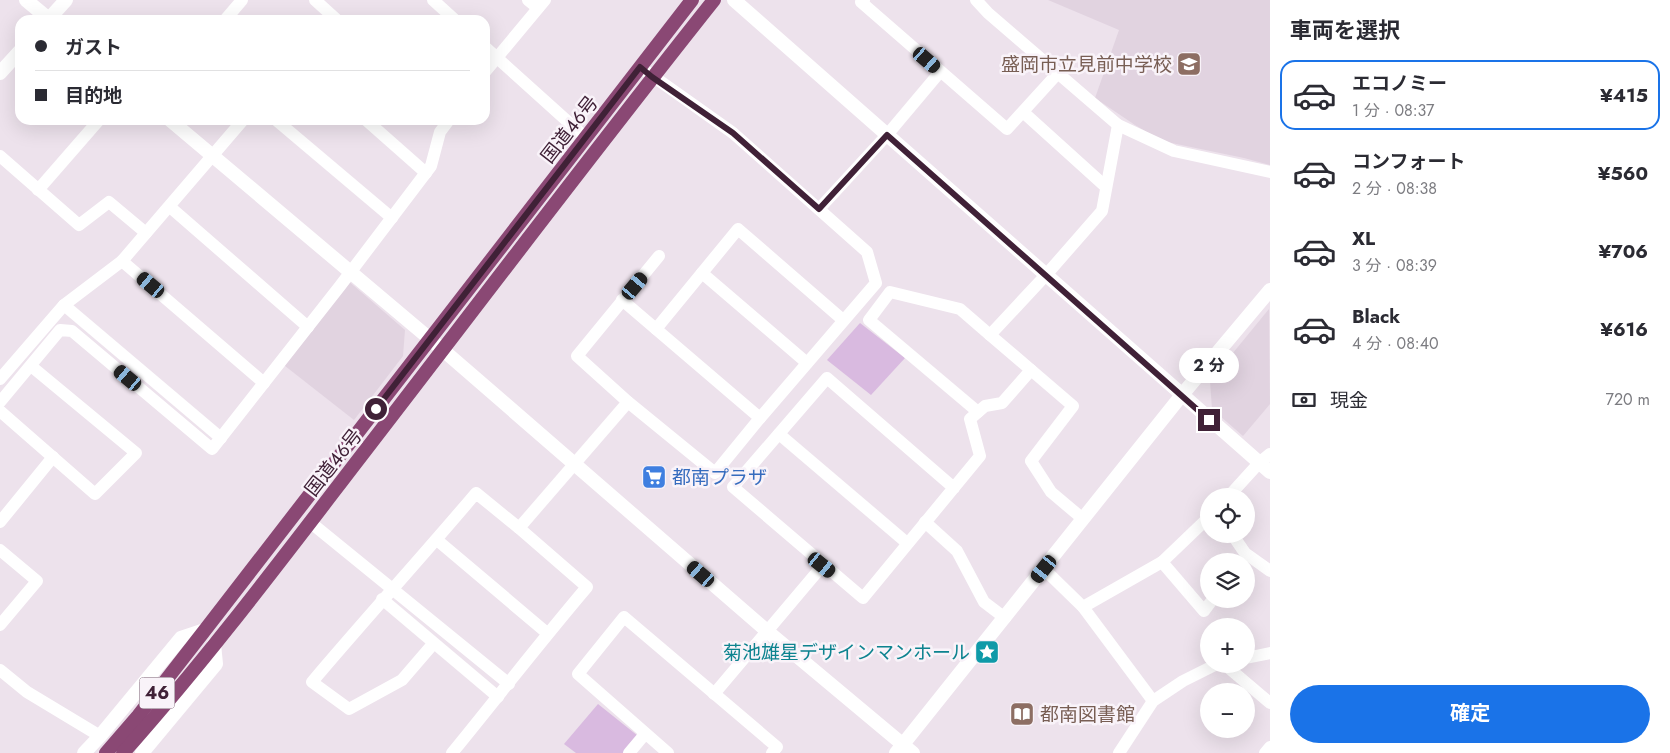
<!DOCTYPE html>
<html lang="ja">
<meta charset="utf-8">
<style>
body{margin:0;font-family:Jost,"Noto Sans JP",sans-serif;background:#f2f2f3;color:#2b2b33;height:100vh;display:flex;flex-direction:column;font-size:19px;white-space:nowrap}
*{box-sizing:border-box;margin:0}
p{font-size:16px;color:#7c7c81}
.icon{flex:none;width:28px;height:28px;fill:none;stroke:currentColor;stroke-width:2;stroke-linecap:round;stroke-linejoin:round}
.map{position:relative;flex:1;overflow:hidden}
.side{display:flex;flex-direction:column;background:#fff;width:400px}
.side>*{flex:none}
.top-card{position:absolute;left:15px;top:15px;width:475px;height:110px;border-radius:15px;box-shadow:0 5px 20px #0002;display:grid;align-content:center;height:110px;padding:0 20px;background:#fff}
.fabs{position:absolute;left:1200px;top:488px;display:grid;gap:10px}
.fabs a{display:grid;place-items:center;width:55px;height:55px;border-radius:50%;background:#fff;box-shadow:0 5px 20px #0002;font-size:25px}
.end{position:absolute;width:22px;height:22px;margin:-11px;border:6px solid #402137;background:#fff;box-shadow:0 0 0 2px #fff}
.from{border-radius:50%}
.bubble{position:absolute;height:35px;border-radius:18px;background:#fff;box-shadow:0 5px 20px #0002;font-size:16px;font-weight:700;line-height:35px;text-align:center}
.car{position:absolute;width:15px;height:30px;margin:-15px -8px;border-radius:6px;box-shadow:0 0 4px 1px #0007;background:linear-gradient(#222 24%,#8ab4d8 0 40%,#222 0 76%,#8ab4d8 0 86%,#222 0)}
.top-card b{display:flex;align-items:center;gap:18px;height:48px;font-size:19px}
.top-card b+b{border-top:1px solid #e1e1e2}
.top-card i{width:12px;height:12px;background:#2b2b33}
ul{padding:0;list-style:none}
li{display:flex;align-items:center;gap:15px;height:70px;margin:0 10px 8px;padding:0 10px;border:2px solid transparent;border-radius:15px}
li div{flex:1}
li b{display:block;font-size:19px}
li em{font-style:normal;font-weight:700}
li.active{border-color:#1a73e8}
li>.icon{width:45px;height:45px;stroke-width:1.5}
h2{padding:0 20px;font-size:22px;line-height:60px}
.pay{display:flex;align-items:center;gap:12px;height:55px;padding:0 20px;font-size:19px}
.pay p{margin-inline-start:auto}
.action{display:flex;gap:10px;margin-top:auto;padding:10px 20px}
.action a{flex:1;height:58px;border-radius:30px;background:#1a73e8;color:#fff;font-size:20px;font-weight:700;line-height:58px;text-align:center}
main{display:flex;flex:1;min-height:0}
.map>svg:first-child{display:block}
.built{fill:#e1d3e0}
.park{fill:#d9bae0}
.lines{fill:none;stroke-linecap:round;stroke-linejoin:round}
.minor{stroke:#fff;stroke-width:12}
.tertiary{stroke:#fff;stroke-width:14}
.secondary{stroke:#fff;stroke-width:14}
.trunk{stroke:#8a4874;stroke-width:14}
.route{stroke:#402137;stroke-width:6}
.labels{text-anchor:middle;stroke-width:5;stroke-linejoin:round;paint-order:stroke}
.shield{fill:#f9f3f9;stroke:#786071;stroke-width:1}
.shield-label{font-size:18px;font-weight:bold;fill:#402137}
.education-label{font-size:19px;fill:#785e54;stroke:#f9f3f9;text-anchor:end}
.street-label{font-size:19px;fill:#402137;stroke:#f9f3f9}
.shop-label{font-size:19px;fill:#366cbe;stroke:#f9f3f9;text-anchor:start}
.culture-label{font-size:19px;fill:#0d838f;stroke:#f9f3f9;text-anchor:end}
</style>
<main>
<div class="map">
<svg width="1270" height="753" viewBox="0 0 1270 753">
<rect width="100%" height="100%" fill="#ede2ec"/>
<g class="built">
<path d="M1048 0H1270V165L1244 158 1162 141 1135 125 1095 98 1119 30Z"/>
<path d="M346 279 405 330 403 356 354 420 280 362Z"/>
<path d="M1269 309 1270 404 1243 436 1212 409 1210 381Z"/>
</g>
<g class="park">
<path d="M860 323 905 358 871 395 827 360Z"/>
<path d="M598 704 638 736 623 753H576L564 744Z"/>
</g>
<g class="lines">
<g class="minor">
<path d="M315 0 337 20"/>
<path d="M433 0 455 20"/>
<path d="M528 0 538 8"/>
<path d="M864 0 861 2 1007 129 1058 73"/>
<path d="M976 0 988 13 1118 125 1174 151 1270 172"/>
<path d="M225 20 242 0"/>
<path d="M485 47 586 138"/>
<path d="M640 67 733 133 867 252 876 283 760 418 715 473 628 402 577 356 659 256"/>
<path d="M485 72 545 0"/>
<path d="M1023 112 1106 187"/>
<path d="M276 120 392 218"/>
<path d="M366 120 426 173"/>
<path d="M0 156 79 225 109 202 146 233"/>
<path d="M38 190 99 120"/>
<path d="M170 207 308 327"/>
<path d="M819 209 887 135 940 72"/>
<path d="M122 261 264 383"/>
<path d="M702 273 807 363"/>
<path d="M622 300 760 418"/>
<path d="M64 305 221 438"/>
<path d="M656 329 738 229 843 320"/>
<path d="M1031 370 1073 406 1031 461 1051 492 1083 519"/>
<path d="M0 379 64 305 122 261 243 120"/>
<path d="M0 402 60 330 72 331 212 449 340 286 431 166 440 132 449 120"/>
<path d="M0 411 95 494 136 453 31 366"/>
<path d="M978 412 869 320 890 292 960 309 990 335"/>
<path d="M779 434 907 543"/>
<path d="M954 488 827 378 733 487 863 598 980 456 970 419 985 406 1002 403 1031 370 990 335 1046 275 1102 211 1118 125"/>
<path d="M1229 496 1259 463 1270 454"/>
<path d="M0 522 53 457"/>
<path d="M310 522 509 684"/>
<path d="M925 522 957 551 984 602 1005 618"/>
<path d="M519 528 628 402"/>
<path d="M1232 534 1245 553 1270 571"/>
<path d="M437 540 547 633"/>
<path d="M0 550 37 581 0 625"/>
<path d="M1162 562 1204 611 1213 599"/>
<path d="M1044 569 1083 607 1153 701"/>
<path d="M382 599 498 697"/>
<path d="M1083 607 1162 562 1209 517"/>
<path d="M433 644 402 680 349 709 312 682C366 618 422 557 476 493L519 528 587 587C541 641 497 698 452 753"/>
<path d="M1246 658 1270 653"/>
<path d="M1224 664 1270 703"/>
<path d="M0 670 27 692 100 736"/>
<path d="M714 694 823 565"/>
<path d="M629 753 645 734"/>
<path d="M668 753 578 674 624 617 777 747 772 753"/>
<path d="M1119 753 1153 701 1183 681 1217 664"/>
<path d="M1265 753 1270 747"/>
</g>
<g class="tertiary">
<path d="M26 0 50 20"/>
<path d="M734 0 1270 472"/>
<path d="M48 20 66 0"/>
<path d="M0 73 20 51"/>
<path d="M170 120 443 350 767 631 913 753"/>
<path d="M896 753 1181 396 1270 290"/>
</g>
<g class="secondary">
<path d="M84 753 100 736 181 638 205 630"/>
<path d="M142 753 216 664 214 644"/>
</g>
<g class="trunk">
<path d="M106 753 138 716 205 630 692 0"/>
<path d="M123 753C206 660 282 559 358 460 476 307 593 152 714 0"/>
</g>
</g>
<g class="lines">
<path class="route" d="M376 409 640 67 652 77 733 133 819 209 887 135 1209 420"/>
</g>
<defs>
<symbol id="school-square" viewBox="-11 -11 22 22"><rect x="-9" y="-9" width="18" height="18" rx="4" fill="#8d6e63" stroke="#f9f3f9"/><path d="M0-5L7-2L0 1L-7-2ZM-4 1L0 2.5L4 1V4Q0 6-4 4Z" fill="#fff"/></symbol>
<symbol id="supermarket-square" viewBox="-11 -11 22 22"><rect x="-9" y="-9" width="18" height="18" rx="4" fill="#3f7fe0" stroke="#f9f3f9"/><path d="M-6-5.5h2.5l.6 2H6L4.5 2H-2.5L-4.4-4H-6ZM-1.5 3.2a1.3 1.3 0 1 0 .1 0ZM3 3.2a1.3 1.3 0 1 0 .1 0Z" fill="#fff"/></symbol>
<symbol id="sight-square" viewBox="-11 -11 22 22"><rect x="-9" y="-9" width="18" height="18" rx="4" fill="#0f9aa8" stroke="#f9f3f9"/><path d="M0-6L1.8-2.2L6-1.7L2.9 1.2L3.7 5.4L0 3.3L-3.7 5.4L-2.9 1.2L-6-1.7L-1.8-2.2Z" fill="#fff"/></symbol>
<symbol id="library-square" viewBox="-11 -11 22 22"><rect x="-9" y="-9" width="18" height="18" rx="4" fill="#8d6e63" stroke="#f9f3f9"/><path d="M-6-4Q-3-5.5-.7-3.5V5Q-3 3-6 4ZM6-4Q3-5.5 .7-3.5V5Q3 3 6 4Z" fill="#fff"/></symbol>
</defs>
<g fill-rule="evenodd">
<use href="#school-square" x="1175" y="50" width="28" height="28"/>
<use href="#supermarket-square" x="640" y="463" width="28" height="28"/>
<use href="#sight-square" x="973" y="638" width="28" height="28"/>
<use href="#library-square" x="1008" y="700" width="28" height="28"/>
</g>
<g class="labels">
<rect class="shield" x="139.5" y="677.5" width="35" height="31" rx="4"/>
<g class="shield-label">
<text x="157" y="699">46</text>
</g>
<g class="education-label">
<text x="1172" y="71">盛岡市立見前中学校</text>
<text x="1040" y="721" text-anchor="start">都南図書館</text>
</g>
<g class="street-label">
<text transform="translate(569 129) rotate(-52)" y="7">国道46号</text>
<text transform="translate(333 462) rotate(-52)" y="7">国道46号</text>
</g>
<g class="shop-label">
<text x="672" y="484">都南プラザ</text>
</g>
<g class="culture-label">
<text x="970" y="659">菊池雄星デザインマンホール</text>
</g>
</g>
</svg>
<div class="fabs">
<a><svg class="icon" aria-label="locate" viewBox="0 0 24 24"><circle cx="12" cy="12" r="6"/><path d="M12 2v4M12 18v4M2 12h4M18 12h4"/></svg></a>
<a><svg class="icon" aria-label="layers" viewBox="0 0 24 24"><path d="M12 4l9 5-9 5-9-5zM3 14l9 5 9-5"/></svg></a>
<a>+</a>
<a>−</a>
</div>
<i class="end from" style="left:376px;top:409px"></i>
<i class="end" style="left:1209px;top:420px"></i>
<div class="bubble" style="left:1179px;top:348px;width:60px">2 分</div>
<i class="car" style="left:927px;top:60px;rotate:131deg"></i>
<i class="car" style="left:151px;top:285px;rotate:310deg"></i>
<i class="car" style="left:635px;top:286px;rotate:40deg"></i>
<i class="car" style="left:128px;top:378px;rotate:310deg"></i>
<i class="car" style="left:822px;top:565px;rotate:129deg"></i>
<i class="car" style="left:1044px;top:569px;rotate:219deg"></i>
<i class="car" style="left:701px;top:574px;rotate:311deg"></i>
<div class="top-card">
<b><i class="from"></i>ガスト</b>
<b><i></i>目的地</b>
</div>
</div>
<section class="side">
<h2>車両を選択</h2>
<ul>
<li class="active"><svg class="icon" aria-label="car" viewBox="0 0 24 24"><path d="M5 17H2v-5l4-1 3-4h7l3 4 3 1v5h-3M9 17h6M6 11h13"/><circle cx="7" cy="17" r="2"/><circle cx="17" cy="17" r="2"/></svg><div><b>エコノミー</b><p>1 分 · 08:37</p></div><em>¥415</em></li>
<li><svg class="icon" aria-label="car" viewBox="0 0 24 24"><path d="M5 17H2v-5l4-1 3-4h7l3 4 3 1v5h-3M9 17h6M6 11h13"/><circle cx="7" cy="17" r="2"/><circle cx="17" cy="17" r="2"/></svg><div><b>コンフォート</b><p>2 分 · 08:38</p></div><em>¥560</em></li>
<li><svg class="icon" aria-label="car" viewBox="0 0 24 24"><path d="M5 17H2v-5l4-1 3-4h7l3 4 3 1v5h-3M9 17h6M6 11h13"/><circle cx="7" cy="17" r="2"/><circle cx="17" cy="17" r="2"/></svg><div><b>XL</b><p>3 分 · 08:39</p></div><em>¥706</em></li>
<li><svg class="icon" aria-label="car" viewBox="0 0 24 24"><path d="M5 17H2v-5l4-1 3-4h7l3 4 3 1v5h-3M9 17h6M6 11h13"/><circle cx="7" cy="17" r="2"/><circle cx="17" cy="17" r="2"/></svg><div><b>Black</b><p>4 分 · 08:40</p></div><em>¥616</em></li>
</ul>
<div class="pay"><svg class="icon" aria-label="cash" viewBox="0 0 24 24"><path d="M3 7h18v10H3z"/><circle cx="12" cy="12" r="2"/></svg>現金<p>720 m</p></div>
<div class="action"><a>確定</a></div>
</section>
</main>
